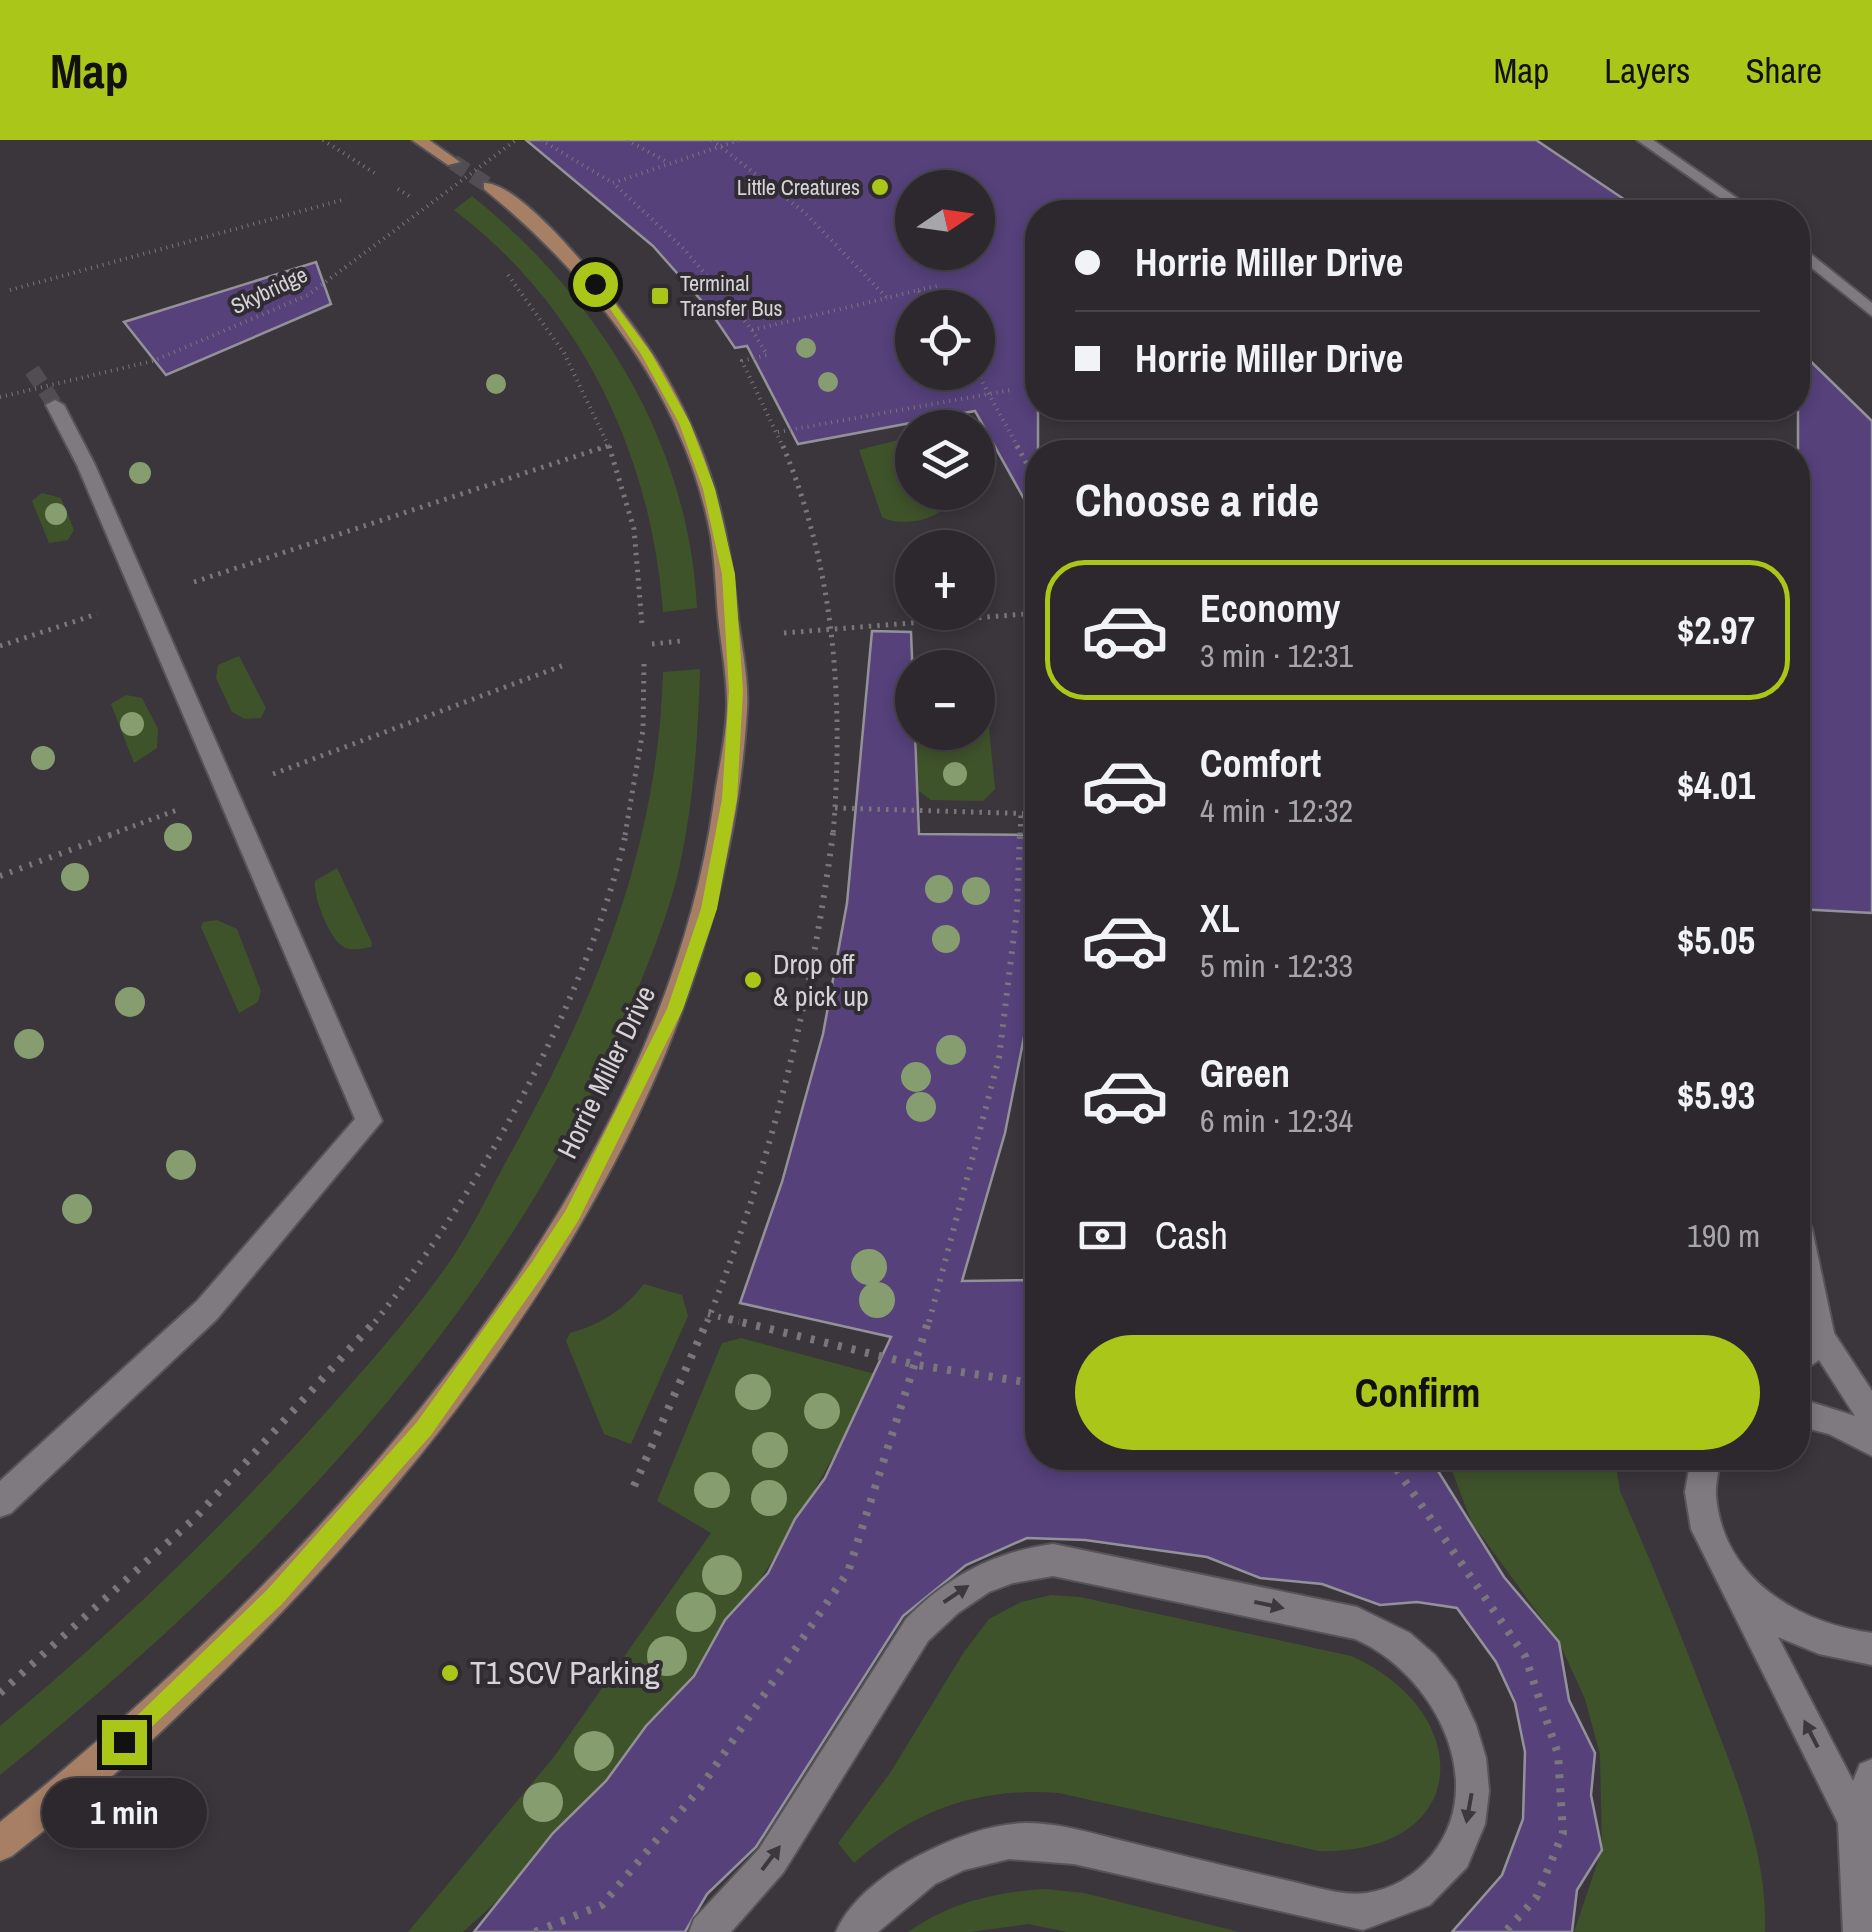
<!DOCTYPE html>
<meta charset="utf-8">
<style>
body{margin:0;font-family:"Archivo Narrow",sans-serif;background:#383439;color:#f1f3f6;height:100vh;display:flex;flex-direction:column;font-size:38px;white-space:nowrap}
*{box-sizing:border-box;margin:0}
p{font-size:32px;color:#a6a6aa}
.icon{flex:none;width:55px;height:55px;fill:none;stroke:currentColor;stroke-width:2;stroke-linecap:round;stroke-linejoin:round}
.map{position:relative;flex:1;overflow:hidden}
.panel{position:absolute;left:1025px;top:300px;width:785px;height:1030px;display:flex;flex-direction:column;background:#2c282d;border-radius:40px;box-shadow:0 5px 15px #0003,0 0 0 2px #484449}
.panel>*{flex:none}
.banner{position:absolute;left:1025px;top:60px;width:785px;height:220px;border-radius:40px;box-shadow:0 5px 15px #0003,0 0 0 2px #484449;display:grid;align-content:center;height:220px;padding:0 50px;background:#2c282d}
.needle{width:65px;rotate:77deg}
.controls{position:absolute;left:895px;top:30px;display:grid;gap:20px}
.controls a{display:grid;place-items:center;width:100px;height:100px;border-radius:50%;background:#2c282d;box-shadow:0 5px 15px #0003,0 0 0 2px #484449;font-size:50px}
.end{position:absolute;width:45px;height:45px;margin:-22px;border:12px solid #aac719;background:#111;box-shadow:0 0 0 5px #111}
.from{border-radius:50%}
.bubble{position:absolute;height:70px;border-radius:35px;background:#2c282d;box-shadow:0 5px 15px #0003,0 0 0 2px #484449;font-size:32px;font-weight:700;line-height:70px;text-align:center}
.banner b{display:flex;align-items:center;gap:35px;height:95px;font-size:38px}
.banner b+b{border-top:2px solid #484449}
.banner i{width:25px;height:25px;background:#f1f3f6}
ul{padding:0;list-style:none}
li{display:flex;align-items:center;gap:30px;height:140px;margin:0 20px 15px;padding:0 30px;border:5px solid transparent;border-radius:40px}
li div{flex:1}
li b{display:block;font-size:38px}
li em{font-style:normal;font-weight:700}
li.active{border-color:#aac719}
li>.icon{width:90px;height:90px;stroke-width:1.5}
h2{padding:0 50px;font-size:45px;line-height:120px}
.pay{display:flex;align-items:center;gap:25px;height:110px;padding:0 50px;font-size:38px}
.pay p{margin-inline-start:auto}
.button{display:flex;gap:20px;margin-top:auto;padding:20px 50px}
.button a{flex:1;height:115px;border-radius:60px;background:#aac719;color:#111;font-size:40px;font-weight:700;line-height:115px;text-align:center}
header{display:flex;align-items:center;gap:60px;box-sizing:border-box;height:140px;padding:0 50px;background:#aac719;color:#111}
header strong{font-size:48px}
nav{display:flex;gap:55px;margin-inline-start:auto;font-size:35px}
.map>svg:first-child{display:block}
.green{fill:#3f532b}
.building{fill:#56417b;stroke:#949299;stroke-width:2.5;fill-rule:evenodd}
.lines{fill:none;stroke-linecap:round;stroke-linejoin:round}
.minor-tunnel{stroke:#514e53;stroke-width:16;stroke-dasharray:16 8;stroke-linecap:butt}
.major-tunnel{stroke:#514e53;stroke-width:16;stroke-dasharray:16 8;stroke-linecap:butt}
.minor-casing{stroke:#575459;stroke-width:4}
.major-casing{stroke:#575459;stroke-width:4}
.path-far3{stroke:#7a767b;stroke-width:4;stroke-dasharray:1 5;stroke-linecap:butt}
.path-far2{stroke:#7a767b;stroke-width:5;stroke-dasharray:2.5 6;stroke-linecap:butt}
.path-far1{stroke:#7a767b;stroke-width:6;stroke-dasharray:2.5 8;stroke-linecap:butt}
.path{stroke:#7a767b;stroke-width:8;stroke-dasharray:4 10;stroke-linecap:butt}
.minor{fill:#7e7a80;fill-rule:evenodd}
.major{fill:#a77f65;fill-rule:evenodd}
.path-bridge{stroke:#7a767b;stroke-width:4;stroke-dasharray:1 5;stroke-linecap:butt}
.tree{fill:#869d6f}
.oneway{fill:#3c383e}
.route{fill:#aac719}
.poi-dot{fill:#aac719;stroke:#302c32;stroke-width:4}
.labels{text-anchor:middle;stroke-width:8;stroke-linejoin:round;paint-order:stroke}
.far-poi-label{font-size:22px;fill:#d5d3d6;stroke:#302c32;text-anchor:end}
.far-street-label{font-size:22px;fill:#d5d3d6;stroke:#302c32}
.poi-label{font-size:28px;fill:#d5d3d6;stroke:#302c32;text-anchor:start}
.street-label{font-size:28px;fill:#d5d3d6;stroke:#302c32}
.near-poi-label{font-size:32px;fill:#d5d3d6;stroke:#302c32;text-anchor:start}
</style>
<header>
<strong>Map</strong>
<nav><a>Map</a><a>Layers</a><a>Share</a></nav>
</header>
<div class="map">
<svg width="1872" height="1792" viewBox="0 0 1872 1792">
<rect width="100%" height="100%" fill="#3a363c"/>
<g class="green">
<path d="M472 56C599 158 689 303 697 468L663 472C651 313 581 166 454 70Z"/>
<path d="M902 299 912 301V352L936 353 943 368C933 382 896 386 882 377L859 310Z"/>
<path d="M42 353 61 358 74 390 68 400 49 403 32 361Z"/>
<path d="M239 516 266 568 261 578 245 579 232 572 216 538 218 525Z"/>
<path d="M969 520 983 527 995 649 983 661 931 660 919 651 916 593 978 592V528L913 527 922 522Z"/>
<path d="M700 529C698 595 694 660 680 724 671 766 655 806 639 846 517 1164 261 1424 0 1635V1586C116 1490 225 1385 326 1272 367 1226 410 1178 446 1127 472 1091 491 1048 513 1009 596 858 658 707 663 532Z"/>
<path d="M126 555 142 558 158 589 157 608 134 623 111 564Z"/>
<path d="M337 728 372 803 371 807C364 808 354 811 346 808 330 803 313 756 315 741Z"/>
<path d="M217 780 237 789 261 851 258 862 239 873 201 787 203 782Z"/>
<path d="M644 1144 682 1155 688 1176 631 1304 604 1294 566 1201 570 1193C600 1185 625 1169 644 1144Z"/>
<path d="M741 1198 875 1234C804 1383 718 1514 609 1638 592 1657 572 1673 555 1691 537 1709 524 1732 507 1750 494 1765 478 1778 463 1792H408L553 1618 711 1393 657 1361 722 1203Z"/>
<path d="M1447 1318H1615L1620 1351C1651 1421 1680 1492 1707 1563 1735 1636 1768 1713 1765 1792H1574L1602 1709 1600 1614 1585 1559 1559 1502 1472 1383Z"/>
<path d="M1051 1455 1080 1457 1351 1516C1476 1571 1474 1714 1319 1711L1059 1653C978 1647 916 1669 854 1723L838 1703 890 1633 964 1512 989 1479 1021 1462Z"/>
<path d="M1045 1749 1084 1753 1239 1792H1067L1028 1784 970 1792H908C949 1763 995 1752 1045 1749Z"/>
</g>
<g class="building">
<path d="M526 0H1536L1643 72H1038V384L975 271 798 304 747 206 735 208 708 168 653 106ZM912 48H978V112H912ZM912 168H978V232H912Z"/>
<path d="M316 122 331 164 166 235 124 182Z"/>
<path d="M1798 209 1872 281V773L1798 769Z"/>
<path d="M872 491 911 492 919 694 1038 695V777L1026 887 1005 993 962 1141 1038 1140V1318H1430L1504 1437 1559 1502 1569 1560 1595 1613 1591 1655 1602 1710 1577 1750 1572 1792H1452L1502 1735 1523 1679 1525 1612 1515 1563 1496 1522 1457 1468 1417 1462 1380 1465 1322 1444 1260 1438 1207 1417 1085 1400 1027 1398 966 1425 903 1476 756 1707 707 1754 685 1792H474L553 1693 606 1641 646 1586 694 1536 725 1480 768 1433 795 1379 825 1338 891 1197 740 1163 782 1042 823 894 847 763Z"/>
</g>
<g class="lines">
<path class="minor-tunnel" d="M32 230 55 265"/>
<path class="major-tunnel" d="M453 22 489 46"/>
<defs>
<g id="minor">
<path d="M1637 0H1653L1757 72H1740Z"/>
<path d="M1798 104 1872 163V176L1798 117Z"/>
<path d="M55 260 64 265 95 325 382 981 217 1179 11 1373 0 1377V1341L197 1161 355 979 77 325 46 265Z"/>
<path d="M1798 1077 1808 1080 1812 1089 1834 1193 1872 1251V1316L1829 1294 1798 1286V1258L1855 1276 1819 1220 1798 1234V1202L1806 1194 1798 1153Z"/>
<path d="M1691 1318H1721C1719 1330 1715 1344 1716 1356 1723 1438 1797 1483 1872 1493V1525L1819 1514 1778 1497 1853 1641 1860 1624 1872 1619V1792H1843L1838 1683 1691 1389 1685 1352Z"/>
<path d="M1053 1404 1357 1467 1410 1493 1435 1515 1456 1542 1476 1585 1486 1618 1489 1651 1485 1684 1467 1727 1430 1765 1363 1790 1074 1724 1009 1719 964 1730 935 1744 878 1792H836C850 1759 887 1732 918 1716 951 1699 988 1684 1026 1683 1059 1683 1091 1693 1123 1701 1177 1714 1231 1728 1285 1740 1309 1745 1343 1757 1367 1753 1393 1749 1414 1736 1431 1716 1492 1642 1432 1532 1355 1499L1053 1436 1013 1443 989 1452 958 1473 928 1501 783 1733 731 1792H689L694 1779 759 1709 906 1479C948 1436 994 1412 1053 1404Z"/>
</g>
<g id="major">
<path d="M412 0H429L460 22 448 25Z"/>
<path d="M484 43C527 42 634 183 657 221 710 309 728 379 738 479 742 509 749 541 747 570 722 984 431 1343 138 1613 98 1650 54 1682 12 1716L0 1721V1682C304 1439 658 1062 714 662 718 630 727 596 727 564 727 535 721 505 718 476 716 450 715 423 711 397 685 255 593 138 484 49Z"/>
</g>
</defs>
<use href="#minor" class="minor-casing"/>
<use href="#major" class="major-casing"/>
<g class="path-far3">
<path d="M323 0 376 34"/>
<path d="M541 0 613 43"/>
<path d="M627 0 669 23"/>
<path d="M712 0 805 73 887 158 918 150 931 168"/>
<path d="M739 0 613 43 684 109 752 190 887 158"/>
<path d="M398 49 409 56"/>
<path d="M508 135 564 213 610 309"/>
<path d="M10 150 346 59"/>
<path d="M918 150 937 146"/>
<path d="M752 190 767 215 742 221 784 309"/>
<path d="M977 232 1019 309"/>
<path d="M778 292 1011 250"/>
<path d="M600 309 611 305"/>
</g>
<g class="path-far2">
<path d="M609 306 634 389 642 485"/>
<path d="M783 306C835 430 844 562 833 695"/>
<path d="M1017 306 1038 344"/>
<path d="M194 442 607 306"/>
<path d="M784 493 1038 473"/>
<path d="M652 504 681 501"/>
<path d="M0 506 97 474"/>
<path d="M273 634 564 525"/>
<path d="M835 668 1038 674"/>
<path d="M109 695 177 670"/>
<path d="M625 695 643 590 644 524"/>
<path d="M1020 695 1021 673"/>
</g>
<g class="path-far1">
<path d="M0 736 116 693"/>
<path d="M708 1174 739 1182"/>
<path d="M375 1182C480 1052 589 855 626 693"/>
<path d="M707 1182C771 1025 811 861 833 693"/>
<path d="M929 1182 999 918 1017 770 1020 693"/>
</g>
<g class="path">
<path d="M729 1179 917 1225 1038 1244"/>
<path d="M1389 1318 1525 1516 1558 1614 1563 1693 1536 1758 1505 1792"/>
<path d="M634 1346 708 1179"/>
<path d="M0 1553 195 1378 377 1179"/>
<path d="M535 1792 602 1765 701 1647 848 1432 929 1179"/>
</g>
<use href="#minor" class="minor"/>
<use href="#major" class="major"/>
<path class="path-bridge" d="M0 257 153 221 308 155 516 0"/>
</g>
<g class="tree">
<circle cx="806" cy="208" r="10"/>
<circle cx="828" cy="242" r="10"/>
<circle cx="496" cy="244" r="10"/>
<circle cx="140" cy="333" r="11"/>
<circle cx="56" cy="374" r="11"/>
<circle cx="132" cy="584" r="12"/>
<circle cx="43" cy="618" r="12"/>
<circle cx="955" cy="634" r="12"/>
<circle cx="178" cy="697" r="14"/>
<circle cx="75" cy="737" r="14"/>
<circle cx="939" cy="749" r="14"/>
<circle cx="976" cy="751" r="14"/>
<circle cx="946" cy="799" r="14"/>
<circle cx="130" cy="862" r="15"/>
<circle cx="29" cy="904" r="15"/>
<circle cx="951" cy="910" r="15"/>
<circle cx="916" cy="937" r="15"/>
<circle cx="921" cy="967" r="15"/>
<circle cx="181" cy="1025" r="15"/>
<circle cx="77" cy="1069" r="15"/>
<circle cx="869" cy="1127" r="18"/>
<circle cx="877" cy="1160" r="18"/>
<circle cx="753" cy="1252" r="18"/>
<circle cx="822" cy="1271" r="18"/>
<circle cx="770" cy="1310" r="18"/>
<circle cx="712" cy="1350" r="18"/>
<circle cx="769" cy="1358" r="18"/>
<circle cx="722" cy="1435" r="20"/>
<circle cx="696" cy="1472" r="20"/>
<circle cx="667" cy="1516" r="20"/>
<circle cx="594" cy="1611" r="20"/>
<circle cx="543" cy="1662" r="20"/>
</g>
<defs><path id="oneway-solid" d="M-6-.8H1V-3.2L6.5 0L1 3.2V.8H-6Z" transform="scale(2.5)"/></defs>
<g class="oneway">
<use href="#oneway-solid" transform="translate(956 1454) rotate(-34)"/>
<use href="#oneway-solid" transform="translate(1269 1465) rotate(12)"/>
<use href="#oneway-solid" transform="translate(1811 1594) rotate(-117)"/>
<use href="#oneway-solid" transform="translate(1469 1668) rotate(100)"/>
<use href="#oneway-solid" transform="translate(771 1718) rotate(-53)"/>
</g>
<path class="route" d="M591 141H598L651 213 690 283 715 349 735 434 743 551 737 659 717 769 683 869 578 1081 544 1134 431 1295 281 1465 124 1613 114 1602 117 1595 267 1450 417 1282 532 1122 566 1070 667 869 701 769 722 659 729 551 722 434 703 349 679 283 641 214Z"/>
<g class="poi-dot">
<circle cx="880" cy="47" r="10"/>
<rect x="650" y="146" width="20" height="20" rx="5"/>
<circle cx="753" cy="840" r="10"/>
<circle cx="450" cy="1533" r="10"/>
</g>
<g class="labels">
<g class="far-poi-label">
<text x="860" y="55">Little Creatures</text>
<text x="680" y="151" text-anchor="start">Terminal<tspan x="680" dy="25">Transfer Bus</tspan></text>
</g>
<g class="far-street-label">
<text transform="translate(269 150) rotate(-25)" y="8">Skybridge</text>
</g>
<g class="poi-label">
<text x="773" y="834">Drop off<tspan x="773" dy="32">&amp; pick up</tspan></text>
</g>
<g class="street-label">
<text transform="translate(606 932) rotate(-64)" y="10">Horrie Miller Drive</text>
</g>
<g class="near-poi-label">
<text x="470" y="1544">T1 SCV Parking</text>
</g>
</g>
</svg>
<div class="controls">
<a><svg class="needle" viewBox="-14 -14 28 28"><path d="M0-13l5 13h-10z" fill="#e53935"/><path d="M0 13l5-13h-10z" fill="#a6a6aa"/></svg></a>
<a><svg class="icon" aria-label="locate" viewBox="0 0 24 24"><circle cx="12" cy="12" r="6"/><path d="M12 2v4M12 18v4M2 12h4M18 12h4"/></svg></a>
<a><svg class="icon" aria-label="layers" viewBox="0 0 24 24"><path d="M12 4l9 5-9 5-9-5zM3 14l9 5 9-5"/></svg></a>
<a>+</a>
<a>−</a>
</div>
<i class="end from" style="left:595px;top:144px"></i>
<i class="end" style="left:124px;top:1602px"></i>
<div class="bubble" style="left:42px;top:1638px;width:165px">1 min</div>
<div class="banner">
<b><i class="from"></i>Horrie Miller Drive</b>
<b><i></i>Horrie Miller Drive</b>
</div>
<section class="panel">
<h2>Choose a ride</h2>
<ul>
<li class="active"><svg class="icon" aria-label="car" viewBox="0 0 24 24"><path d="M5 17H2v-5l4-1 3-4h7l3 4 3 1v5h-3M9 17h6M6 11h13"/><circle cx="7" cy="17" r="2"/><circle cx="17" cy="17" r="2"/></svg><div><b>Economy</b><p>3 min · 12:31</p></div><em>$2.97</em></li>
<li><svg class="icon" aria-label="car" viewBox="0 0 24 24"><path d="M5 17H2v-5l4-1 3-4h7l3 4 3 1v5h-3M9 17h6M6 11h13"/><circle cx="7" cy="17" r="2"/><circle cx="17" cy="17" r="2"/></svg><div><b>Comfort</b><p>4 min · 12:32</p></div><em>$4.01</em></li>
<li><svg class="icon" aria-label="car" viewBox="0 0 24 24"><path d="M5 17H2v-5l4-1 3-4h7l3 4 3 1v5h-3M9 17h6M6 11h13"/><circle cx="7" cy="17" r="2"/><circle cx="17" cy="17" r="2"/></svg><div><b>XL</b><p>5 min · 12:33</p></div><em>$5.05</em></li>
<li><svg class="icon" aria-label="car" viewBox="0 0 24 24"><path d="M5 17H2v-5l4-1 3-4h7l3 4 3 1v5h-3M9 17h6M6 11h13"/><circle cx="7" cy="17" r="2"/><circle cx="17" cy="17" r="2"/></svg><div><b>Green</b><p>6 min · 12:34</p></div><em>$5.93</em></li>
</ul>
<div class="pay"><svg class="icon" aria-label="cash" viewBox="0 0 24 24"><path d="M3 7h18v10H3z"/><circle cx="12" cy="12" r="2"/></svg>Cash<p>190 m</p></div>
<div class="button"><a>Confirm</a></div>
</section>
</div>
